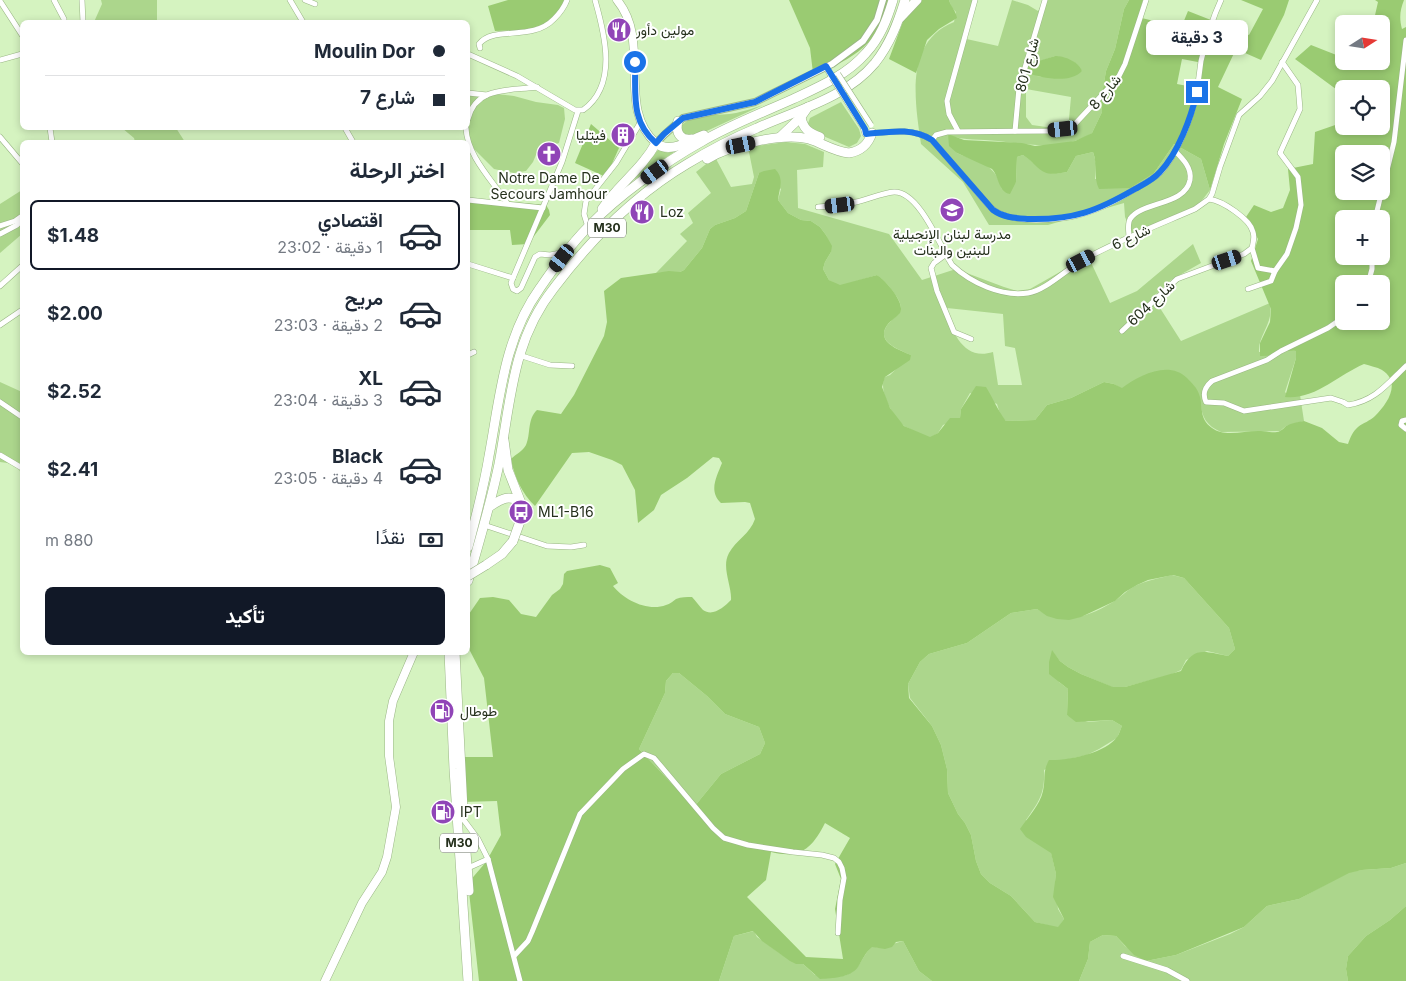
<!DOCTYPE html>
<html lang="ar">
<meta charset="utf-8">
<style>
body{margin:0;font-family:Inter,Vazirmatn,sans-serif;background:#f2f2f3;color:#1f2937;direction:rtl;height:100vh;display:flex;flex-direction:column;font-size:19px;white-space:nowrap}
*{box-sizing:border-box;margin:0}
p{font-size:16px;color:#747a83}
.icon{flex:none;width:28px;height:28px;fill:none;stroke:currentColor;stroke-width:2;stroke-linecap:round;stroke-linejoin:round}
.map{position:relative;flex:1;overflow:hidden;direction:ltr}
.side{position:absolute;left:20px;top:140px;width:450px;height:515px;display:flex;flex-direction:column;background:#fff;border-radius:8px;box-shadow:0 2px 8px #0003;direction:rtl}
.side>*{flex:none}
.banner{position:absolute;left:20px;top:20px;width:450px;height:110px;border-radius:8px;box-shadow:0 2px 8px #0003;direction:rtl;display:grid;align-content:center;height:110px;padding:0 25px;background:#fff}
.needle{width:32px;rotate:78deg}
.fabs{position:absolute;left:1335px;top:15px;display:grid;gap:10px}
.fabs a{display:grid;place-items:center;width:55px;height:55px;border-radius:8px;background:#fff;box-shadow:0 2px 8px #0003;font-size:25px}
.end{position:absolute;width:22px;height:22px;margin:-11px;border:6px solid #1a73e8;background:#fff;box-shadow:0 0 0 2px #fff}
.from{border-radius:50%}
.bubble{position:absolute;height:35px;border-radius:8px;background:#fff;box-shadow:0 2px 8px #0003;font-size:16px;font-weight:700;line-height:35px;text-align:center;direction:rtl}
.car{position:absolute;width:15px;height:30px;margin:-15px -8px;border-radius:6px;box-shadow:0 0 4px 1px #0007;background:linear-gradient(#222 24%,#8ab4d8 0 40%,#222 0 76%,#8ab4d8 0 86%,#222 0)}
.banner b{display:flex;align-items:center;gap:18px;height:48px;font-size:19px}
.banner b+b{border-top:1px solid #e0e1e3}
.banner i{width:12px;height:12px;background:#1f2937}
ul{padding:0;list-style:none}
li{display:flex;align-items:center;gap:15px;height:70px;margin:0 10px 8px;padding:0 15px;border:2px solid transparent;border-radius:8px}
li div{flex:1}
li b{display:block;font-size:19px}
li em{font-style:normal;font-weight:700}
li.selected{border-color:#111827}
li>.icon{width:45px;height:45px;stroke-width:1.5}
h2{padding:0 25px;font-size:22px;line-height:60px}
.pay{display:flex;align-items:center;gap:12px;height:55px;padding:0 25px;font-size:19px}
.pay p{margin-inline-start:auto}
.action{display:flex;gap:10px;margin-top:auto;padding:10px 25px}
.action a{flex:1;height:58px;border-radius:8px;background:#111827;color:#fff;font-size:20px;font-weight:700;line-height:58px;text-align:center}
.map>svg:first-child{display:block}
.green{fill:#acd68c;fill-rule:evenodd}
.forest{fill:#9acb72;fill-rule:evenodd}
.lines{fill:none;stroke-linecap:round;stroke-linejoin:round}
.minor-casing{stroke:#9ab685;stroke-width:6}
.tertiary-casing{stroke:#9ab685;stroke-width:8}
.secondary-casing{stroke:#9ab685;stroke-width:9}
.motorway-casing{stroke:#9ab685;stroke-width:10}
.minor{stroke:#fff;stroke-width:5}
.tertiary{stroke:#fff;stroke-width:6}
.secondary{stroke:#fff;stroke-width:8}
.motorway{stroke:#fff;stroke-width:9}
.minor-bridge-casing{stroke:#9ab685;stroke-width:6;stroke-linecap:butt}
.motorway-bridge-casing{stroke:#9ab685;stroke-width:10;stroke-linecap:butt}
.minor-bridge{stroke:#fff;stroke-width:5}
.motorway-bridge{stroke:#fff;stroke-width:9}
.route{stroke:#1a73e8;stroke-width:6}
.labels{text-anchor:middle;stroke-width:4;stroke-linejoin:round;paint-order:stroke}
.shield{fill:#fff;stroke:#666e60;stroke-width:1}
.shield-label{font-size:12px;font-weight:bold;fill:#25301c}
.poi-label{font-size:14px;fill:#25301c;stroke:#fff;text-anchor:start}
.street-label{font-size:14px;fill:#25301c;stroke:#fff}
</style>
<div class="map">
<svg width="1406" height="981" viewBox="0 0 1406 981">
<rect width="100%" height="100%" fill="#d5f3c0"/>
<g class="green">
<path d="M101 0H157V22H94L102 4Z"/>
<path d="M949 0H973L962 38 998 46 1012 0 1028 5 1038 11 1045 0H1129L1124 9 1115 49 1106 71 1101 100 1102 112 1092 133C1064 151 1028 145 998 141 980 139 965 141 948 135L957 153C981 164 994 162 1002 189L1016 182 1017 157 1023 155C1041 167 1042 177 1067 172L1076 156 1093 152 1096 163 1095 179 1154 173 1174 144 1201 159 1210 190 1200 203 1191 208 1132 233 1125 217 1124 203 1048 225H989L963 182 921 144C915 101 904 42 954 22L956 12 952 8ZM1055 56C1065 58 1078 61 1082 71L1043 77 1037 76 1034 62 1041 61ZM1026 89 1071 97 1068 130 1032 125 1026 117Z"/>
<path d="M468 91 514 96 536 102 558 105 564 108 565 119 559 143 538 150 533 162 526 171 514 173 494 169 474 149 469 139Z"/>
<path d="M841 102 859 129 861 136 857 143 849 147 809 130 807 126 810 118Z"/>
<path d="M763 105 698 135H682L681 126C693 113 719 116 736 113 745 111 754 108 763 105Z"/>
<path d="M122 128H176L185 142H135L134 138Z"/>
<path d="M786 142 805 144 824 152 823 167 797 170 798 208 889 234 922 280 956 269 1004 287 1017 291 1030 289 1088 256 1110 303 1137 291 1193 244 1201 263 1171 280 1153 297 1181 341 1270 303C1274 324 1258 334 1259 352L1281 353 1291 350 1296 351V358L1285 392 1290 397 1300 395 1304 421 1286 426 1280 431 1221 432C1207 426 1201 417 1201 402L1130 383 1122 389 1114 384 1104 382 1071 398 1047 405 1035 420 1006 421 1000 414 997 404 970 393 961 409 960 419 943 425 938 433 930 438C922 435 915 432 908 428 895 422 877 390 885 377L890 375 911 355C896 348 872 340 891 321 894 317 900 315 901 309 902 299 885 281 877 275L840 286 829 280 823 269 825 262 831 252V246L826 235 820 227 811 221 801 220 788 213 778 200 781 189 759 173 746 211 735 218 715 225 710 229 702 248 684 270 680 272 656 273 687 241 680 234 693 223 688 213 711 193 696 172 715 157 731 187 752 184 754 177 748 147ZM947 308 1003 314 1005 346 1015 348 1022 385H998L993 352C963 361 955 333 943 312Z"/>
<path d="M658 150 668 153 677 150 634 180Z"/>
<path d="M22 190V234L0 253V204Z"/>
<path d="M0 382 22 392V474L15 464 0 462Z"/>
<path d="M1172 575 1184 578 1229 628 1235 649 1228 656 1207 651 1186 660 1181 670 1170 675 1125 687H1112L1081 674 1068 667 1060 661 1052 651 1059 682 1068 689 1067 715 1088 722 1112 720 1122 726 1117 738 1099 749 1087 755 1060 761 1044 770C1045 794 1039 801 1026 820L1042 846 1051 852 1056 874 1055 884 1058 909 1064 919 1058 928 1035 922 1011 896 990 883 981 874 976 861 971 835 965 823 958 814 948 793 947 769 941 745 932 726 910 698 908 684 920 662 929 654 967 643 1011 613 1037 609C1063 626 1088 617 1113 602 1121 597 1127 590 1135 586 1147 580 1160 578 1172 575Z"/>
<path d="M674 672 679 673 707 696 725 714 759 727 765 743 760 754 721 774 694 807 639 749 665 693 666 681Z"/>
<path d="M1406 863V906L1390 920 1366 936 1348 956 1346 969 1348 981H1079L1088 959 1090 942 1103 935 1116 936 1125 946 1146 961 1176 955 1230 934 1244 927 1267 906 1299 899 1349 872 1362 870 1391 868Z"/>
<path d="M754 931 757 937C770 945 789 963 803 964L815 975C827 976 843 980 853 971 861 965 864 954 872 946L879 948 903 941 919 971 932 981H719L734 936Z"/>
</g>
<g class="forest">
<path d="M508 0H564C552 32 524 30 495 31L488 6Z"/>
<path d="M789 0H894C879 40 854 62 813 73L810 48Z"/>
<path d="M911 0H949C951 7 956 11 957 18L939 29 927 40 916 73 889 59Z"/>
<path d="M1129 0H1143L1138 17 1181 28 1188 11 1249 35 1263 9 1241 0H1289L1284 15 1261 60 1236 49 1218 87 1242 99 1224 144 1210 190 1201 159 1174 144 1154 173 1130 188 1099 189C1093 177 1098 165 1093 152L1076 156 1067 172C1039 178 1042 168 1023 155L1017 157 1016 182 1010 194C998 192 999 176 992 169L957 153 949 146 948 134 964 140 1022 143 1035 146 1075 141 1092 133 1102 112 1101 100 1106 71 1115 49 1124 9ZM1182 59 1203 63 1198 88 1177 84Z"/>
<path d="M1375 0H1404C1400 10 1399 18 1402 29L1406 27V863L1391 868 1362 870 1349 873 1299 899 1267 906 1244 927 1176 955 1146 961 1134 955 1116 936 1103 935 1090 942 1088 959 1079 981H932L919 971 903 941 896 942 892 947 885 949 872 947C865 953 863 959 858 967 850 978 833 978 820 979L803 964H796L790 961 762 941 753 931 734 936 719 981H479L468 883 486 862 501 835 497 801 462 802 461 757H493L484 678 469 649V614L480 598 493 597 509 600 521 614 536 617 552 595 560 589 563 584 564 574 567 571 600 565 610 568 618 583 613 586C624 600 648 612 666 605 670 604 673 601 676 599 681 597 687 597 692 597 696 601 699 606 703 610 713 617 724 607 731 600 732 586 721 567 729 553 736 540 750 534 755 519L750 503 745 502 721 503C708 491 717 476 722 463L719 458 713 457 687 478 661 495 654 510 638 523 635 490 622 465 612 460 589 452 572 453 535 506C522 494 514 476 511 459 516 454 523 451 526 445 531 434 527 419 537 410L561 414 574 395 604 336 607 322 604 291 621 278 669 271 680 272 684 270 702 248 710 229 715 225 735 218 746 211 759 173 764 171 775 169C785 179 779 189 778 200L788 213 801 220 811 221 820 227 826 235 832 246 831 252 825 262 823 269 829 280 840 285 877 275C885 280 906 303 900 313 896 318 889 321 886 327 877 343 900 350 911 355L910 360 885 377 882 387 890 408 904 426 930 437 938 433 950 418H960L961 409 976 386 986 387C993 398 998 411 1006 421L1035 420 1047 405 1071 398 1104 382 1114 384 1122 388C1139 375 1169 360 1187 378 1192 383 1197 388 1199 394 1204 407 1198 418 1212 428 1225 438 1246 430 1261 431 1267 431 1274 434 1280 431 1282 430 1284 428 1286 426 1292 423 1298 422 1304 421L1322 428 1339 442 1348 444C1350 438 1353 431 1358 427 1363 423 1370 421 1375 416 1387 404 1402 383 1382 370 1377 367 1370 366 1364 364 1338 375 1315 400 1285 397L1296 358V351C1284 349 1272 357 1260 356V343L1270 322 1271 309 1251 261 1258 239 1246 217 1254 205 1271 212 1283 208 1290 190 1288 169 1313 164 1315 132 1341 123 1344 99V126H1381V89H1344V95L1295 59 1311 45 1344 58V61H1351L1362 66 1364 61H1381V24H1373L1378 2ZM1344 154H1381V191H1344ZM1344 219H1381V256H1344ZM1344 284H1381V321H1344ZM1173 575 1184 578 1229 628 1235 649 1228 656C1205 652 1193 645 1181 671L1125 687H1113L1081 674 1068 667 1060 661 1052 650 1049 662V674L1068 689 1067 715 1076 722 1112 720 1122 726C1120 730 1119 735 1117 737 1106 753 1067 761 1049 760 1042 773 1046 778 1043 791 1040 805 1028 817 1020 829L1026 837 1051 853 1056 874 1053 897 1064 919 1058 927 1035 922 1011 896 990 883 981 874 976 861 971 835 965 823 958 814 948 793 947 769 941 745 932 726 909 698 908 684 920 662 929 654 967 643 1011 613 1037 609 1047 616 1057 619 1069 620 1081 617 1115 601 1125 592 1137 585 1148 580ZM673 673H679L707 696 725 714 759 727 765 743 760 754 721 774 694 807 639 749 665 693 666 681ZM825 823 850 838 835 864 841 879 835 909 843 959 806 957 747 897 766 880 771 852C800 859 812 849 825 823Z"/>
<path d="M1055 56C1065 56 1079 62 1082 71 1070 84 1042 78 1027 73L1029 64Z"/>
<path d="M591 124 619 148 606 177 575 163Z"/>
<path d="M468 198 546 205 549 210 550 215 528 244 512 245 510 230H468Z"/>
<path d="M1406 906V981H1348L1346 969 1348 956 1366 936 1390 920Z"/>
</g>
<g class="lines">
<defs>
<g id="minor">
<path d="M54 0 64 19"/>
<path d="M82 0 83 22"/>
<path d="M290 0 303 22"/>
<path d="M305 0 315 4"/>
<path d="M0 1 22 35"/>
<path d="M480 48 479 44C494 25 532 42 554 19 560 13 564 8 567 0"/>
<path d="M468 54 517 76 575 110H583C618 85 605 35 595 0"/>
<path d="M0 60 22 54"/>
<path d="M826 67 832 78"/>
<path d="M468 93 487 95"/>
<path d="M468 119C476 86 509 91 537 87"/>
<path d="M863 127 865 134C888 132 912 127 932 140L990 207C1008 223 1040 221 1063 218 1087 215 1109 205 1130 192 1140 186 1150 181 1159 174 1175 158 1189 125 1194 103 1198 89 1199 75 1201 61 1206 40 1212 19 1221 0"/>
<path d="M50 128 52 142"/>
<path d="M345 128 353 142"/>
<path d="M466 128C467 156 493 181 507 203"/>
<path d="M958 131 949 114 947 101 975 0"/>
<path d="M1015 131 1019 88 1045 0"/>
<path d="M0 137 22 163"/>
<path d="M932 140 936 135 947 132 1051 131 1063 129 1074 125 1118 78 1125 64 1146 0"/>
<path d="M468 200 543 208"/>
<path d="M818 207C831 206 844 205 856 202 869 199 882 193 894 192 919 191 940 246 952 265 971 283 1002 297 1028 293 1045 291 1068 268 1083 260 1119 240 1158 225 1195 209L1209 199 1212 194 1220 167 1239 115 1260 96 1272 81 1317 0"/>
<path d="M1375 219 1394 142 1406 40"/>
<path d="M0 226 15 221 22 216"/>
<path d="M588 227 584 214 586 201 616 163 640 123"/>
<path d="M0 234 17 225 22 220"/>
<path d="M1129 238C1129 231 1127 225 1130 219 1142 201 1185 206 1190 180 1192 168 1183 159 1175 151"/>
<path d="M566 252 550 255 540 254 535 257 521 288 517 291 513 289 511 283 513 278 562 162 578 111"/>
<path d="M945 255 934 263 931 268 937 291 954 332 971 339"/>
<path d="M468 264 513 278"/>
<path d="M1275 271 1287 254 1296 228 1301 205 1298 177 1280 153 1300 109 1298 85 1282 62"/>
<path d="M1368 284 1372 269V256"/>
<path d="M0 286 22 266"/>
<path d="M1248 289 1271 281 1275 271 1258 268 1252 248"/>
<path d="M1344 317 1328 328 1281 351 1267 360 1212 381C1205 387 1202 393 1206 402L1224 403 1244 411 1331 398 1343 402 1348 405C1375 401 1387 384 1406 366"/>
<path d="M0 325 22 310"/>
<path d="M1122 331 1177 279 1244 254 1252 248C1253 243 1255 238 1253 232 1250 219 1223 201 1209 199"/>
<path d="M468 355 474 352"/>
<path d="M519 355 550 365 572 366"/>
<path d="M0 402 22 417"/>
<path d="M1406 420 1402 421 1401 425 1406 429"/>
<path d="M0 455 22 468"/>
<path d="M484 525 547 546 571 547 584 545"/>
<path d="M463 819 478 839 488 859 520 981"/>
<path d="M468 868 488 859"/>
<path d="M514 956 528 941 532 932 580 814 623 769 644 754 654 758 713 828 724 838 748 845 793 852 822 855 834 858 839 862 842 868 844 878 840 900 838 933"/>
<path d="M1123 956 1167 970 1187 981"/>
</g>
<path id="tertiary" d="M656 143 665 134 683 118 755 102 832 64 863 41 877 20 883 0"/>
<g id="secondary">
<path d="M617 0C652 42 616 109 656 143"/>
<path d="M325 981 362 903 382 872 387 857 396 807 389 756V721L393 701 414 652"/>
</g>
<g id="motorway">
<path d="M900 18 917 0"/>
<path d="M808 107 801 117C803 129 809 133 820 137"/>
<path d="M678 121C675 132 680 141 692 139"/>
<path d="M780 137 801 117"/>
<path d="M707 159C731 145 783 132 809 139 822 143 835 152 849 153 861 151 868 145 872 133"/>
<path d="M602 209C618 185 642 169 656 143 670 155 690 140 704 135"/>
<path d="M504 440 508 470 521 503 522 516"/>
<path d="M489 507C500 500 509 493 521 503"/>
<path d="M468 547C476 517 484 487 489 456 500 397 504 338 540 288 555 266 571 244 589 226 618 196 665 162 701 142 730 125 762 113 793 99 819 87 847 75 866 53 880 38 887 20 893 0"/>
<path d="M486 565 502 554 513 541"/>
<path d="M468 581C479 542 491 503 499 464 511 400 512 341 554 288 591 239 635 195 687 164 710 150 733 138 757 128 797 110 846 98 875 63 890 44 898 23 905 0"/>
<path d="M449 652 454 769 468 981"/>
<path d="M455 652 463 809"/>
<path d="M465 839 469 891"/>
</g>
</defs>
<use href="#minor" class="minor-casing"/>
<use href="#tertiary" class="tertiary-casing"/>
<use href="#secondary" class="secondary-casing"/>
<use href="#motorway" class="motorway-casing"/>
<use href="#minor" class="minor"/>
<use href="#tertiary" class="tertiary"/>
<use href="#secondary" class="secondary"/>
<use href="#motorway" class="motorway"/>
<defs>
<g id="minor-bridge">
<path d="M838 74 871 125"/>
<path d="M832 78 863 127"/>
</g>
<g id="motorway-bridge">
<path d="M513 541 522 516"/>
<path d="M468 576 486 565"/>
</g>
</defs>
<use href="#minor-bridge" class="minor-bridge-casing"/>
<use href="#motorway-bridge" class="motorway-bridge-casing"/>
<use href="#minor-bridge" class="minor-bridge"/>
<use href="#motorway-bridge" class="motorway-bridge"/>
</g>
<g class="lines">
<path class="route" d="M635 62C636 93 630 121 656 143L664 134 683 118 755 102 826 66 865 129 866 134C888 132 912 127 932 140L993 210C1004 218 1016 218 1029 219 1074 220 1097 211 1135 189 1144 184 1153 180 1160 172 1178 153 1191 118 1197 92"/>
</g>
<defs>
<symbol id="restaurant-disc" viewBox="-11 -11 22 22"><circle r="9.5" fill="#9045b7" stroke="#fff"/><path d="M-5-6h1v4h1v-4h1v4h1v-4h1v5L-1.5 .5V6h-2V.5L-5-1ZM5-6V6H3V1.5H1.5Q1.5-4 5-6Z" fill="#fff"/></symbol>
<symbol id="building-disc" viewBox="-11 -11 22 22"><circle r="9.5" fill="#9045b7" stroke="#fff"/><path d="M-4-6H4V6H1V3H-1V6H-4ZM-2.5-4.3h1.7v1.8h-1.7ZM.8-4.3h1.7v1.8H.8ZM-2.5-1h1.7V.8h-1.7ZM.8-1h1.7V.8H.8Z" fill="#fff"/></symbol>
<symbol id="church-disc" viewBox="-11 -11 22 22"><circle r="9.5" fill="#9045b7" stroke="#fff"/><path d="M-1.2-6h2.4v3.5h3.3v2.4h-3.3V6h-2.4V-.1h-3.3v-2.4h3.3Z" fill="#fff"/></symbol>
<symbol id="school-disc" viewBox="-11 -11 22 22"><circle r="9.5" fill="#9045b7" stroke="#fff"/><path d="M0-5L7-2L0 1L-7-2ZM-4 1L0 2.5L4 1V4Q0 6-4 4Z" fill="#fff"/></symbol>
<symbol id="bus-disc" viewBox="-11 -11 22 22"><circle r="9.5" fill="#9045b7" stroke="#fff"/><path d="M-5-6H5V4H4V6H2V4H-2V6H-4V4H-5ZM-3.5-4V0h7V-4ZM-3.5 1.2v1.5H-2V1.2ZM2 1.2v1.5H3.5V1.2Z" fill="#fff"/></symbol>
<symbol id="fuel-disc" viewBox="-11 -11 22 22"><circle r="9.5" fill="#9045b7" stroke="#fff"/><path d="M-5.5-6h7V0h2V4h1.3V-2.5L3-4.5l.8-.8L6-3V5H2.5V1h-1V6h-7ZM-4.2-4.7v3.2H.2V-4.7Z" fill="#fff"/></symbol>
</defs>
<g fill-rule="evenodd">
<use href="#restaurant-disc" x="605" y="16" width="28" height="28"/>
<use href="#building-disc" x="609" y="121" width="28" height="28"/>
<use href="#church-disc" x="535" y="140" width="28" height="28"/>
<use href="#school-disc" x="938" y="196" width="28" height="28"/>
<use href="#restaurant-disc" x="628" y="198" width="28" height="28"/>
<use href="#bus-disc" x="507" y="498" width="28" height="28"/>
<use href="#fuel-disc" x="428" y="697" width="28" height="28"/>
<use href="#fuel-disc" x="429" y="798" width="28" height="28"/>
</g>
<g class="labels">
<g class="shield">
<rect x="588" y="218.5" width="38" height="19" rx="4"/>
<rect x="440" y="833.5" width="38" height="19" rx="4"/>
</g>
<g class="shield-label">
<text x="607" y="232">M30</text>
<text x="459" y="847">M30</text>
</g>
<g class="poi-label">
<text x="636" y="35">مولين دأور</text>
<text x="606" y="140" text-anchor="end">فيتليا</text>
<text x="549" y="183" text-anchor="middle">Notre Dame De<tspan x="549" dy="16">Secours Jamhour</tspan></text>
<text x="660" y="217">Loz</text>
<text x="952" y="239" text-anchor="middle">مدرسة لبنان الإنجيلية<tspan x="952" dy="16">للبنين والبنات</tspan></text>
<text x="538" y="517">ML1-B16</text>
<text x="460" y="716">طوطال</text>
<text x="460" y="817">IPT</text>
</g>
<g class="street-label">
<text transform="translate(1027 65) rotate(-75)" y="5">شارع 801</text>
<text transform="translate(1105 92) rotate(-50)" y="5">شارع 8</text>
<text transform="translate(1131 237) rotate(-25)" y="5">شارع 6</text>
<text transform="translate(1151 303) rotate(-43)" y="5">شارع 604</text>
</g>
</g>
</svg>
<div class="fabs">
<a><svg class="needle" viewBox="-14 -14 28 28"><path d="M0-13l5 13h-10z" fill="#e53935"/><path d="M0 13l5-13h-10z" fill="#747a83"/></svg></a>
<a><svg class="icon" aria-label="locate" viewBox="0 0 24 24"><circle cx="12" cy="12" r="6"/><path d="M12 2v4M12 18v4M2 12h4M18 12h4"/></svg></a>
<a><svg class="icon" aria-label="layers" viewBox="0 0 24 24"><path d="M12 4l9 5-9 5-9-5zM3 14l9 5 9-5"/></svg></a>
<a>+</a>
<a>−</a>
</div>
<i class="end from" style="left:635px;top:62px"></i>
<i class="end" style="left:1197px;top:92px"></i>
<div class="bubble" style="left:1146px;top:20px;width:102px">3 دقيقة</div>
<i class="car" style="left:1063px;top:129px;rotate:264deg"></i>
<i class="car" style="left:741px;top:145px;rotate:78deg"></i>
<i class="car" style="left:655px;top:172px;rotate:234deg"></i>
<i class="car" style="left:840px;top:205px;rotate:263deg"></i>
<i class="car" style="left:562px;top:258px;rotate:217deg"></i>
<i class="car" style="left:1227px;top:260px;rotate:72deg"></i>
<i class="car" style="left:1081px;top:261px;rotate:63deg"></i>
<div class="banner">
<b><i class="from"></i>Moulin Dor</b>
<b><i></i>شارع 7</b>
</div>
<section class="side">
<h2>اختر الرحلة</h2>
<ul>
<li class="selected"><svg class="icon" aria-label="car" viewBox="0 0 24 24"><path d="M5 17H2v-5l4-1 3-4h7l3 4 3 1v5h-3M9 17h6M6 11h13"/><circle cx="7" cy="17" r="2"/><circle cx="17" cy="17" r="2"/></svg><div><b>اقتصادي</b><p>1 دقيقة · 23:02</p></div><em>$1.48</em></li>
<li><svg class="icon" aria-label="car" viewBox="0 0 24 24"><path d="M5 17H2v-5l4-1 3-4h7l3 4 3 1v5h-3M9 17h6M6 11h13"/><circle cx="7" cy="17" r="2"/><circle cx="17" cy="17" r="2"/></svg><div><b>مريح</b><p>2 دقيقة · 23:03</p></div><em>$2.00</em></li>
<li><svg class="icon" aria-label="car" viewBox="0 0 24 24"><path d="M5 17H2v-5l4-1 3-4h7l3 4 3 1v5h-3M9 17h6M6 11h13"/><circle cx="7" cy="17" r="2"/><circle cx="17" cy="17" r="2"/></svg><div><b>XL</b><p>3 دقيقة · 23:04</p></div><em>$2.52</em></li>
<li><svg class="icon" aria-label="car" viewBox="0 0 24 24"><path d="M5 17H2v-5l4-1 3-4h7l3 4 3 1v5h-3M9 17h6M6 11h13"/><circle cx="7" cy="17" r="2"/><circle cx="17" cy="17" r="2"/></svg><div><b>Black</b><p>4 دقيقة · 23:05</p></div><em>$2.41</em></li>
</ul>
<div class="pay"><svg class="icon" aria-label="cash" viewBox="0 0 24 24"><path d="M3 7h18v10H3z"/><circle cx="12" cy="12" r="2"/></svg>نقدًا<p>880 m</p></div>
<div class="action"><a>تأكيد</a></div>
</section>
</div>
